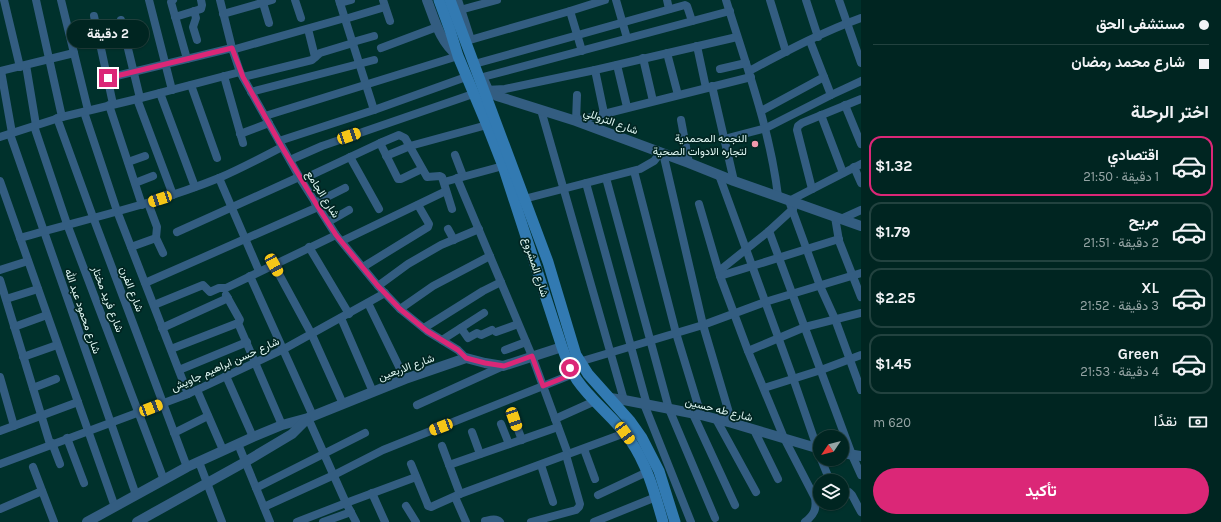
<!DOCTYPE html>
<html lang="ar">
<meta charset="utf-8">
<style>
body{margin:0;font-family:Karla,Vazirmatn,sans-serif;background:#0a2d2a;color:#f1f3f6;direction:rtl;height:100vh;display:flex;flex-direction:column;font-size:15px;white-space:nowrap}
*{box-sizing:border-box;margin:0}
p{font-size:13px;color:#95a5a5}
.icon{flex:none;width:22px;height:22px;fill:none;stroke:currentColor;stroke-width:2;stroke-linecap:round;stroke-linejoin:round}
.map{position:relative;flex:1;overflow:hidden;direction:ltr}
.sheet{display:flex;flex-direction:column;background:#002521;width:360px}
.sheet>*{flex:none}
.banner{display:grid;align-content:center;height:88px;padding:0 12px;background:#002521}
.needle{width:26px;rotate:235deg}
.buttons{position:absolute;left:813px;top:430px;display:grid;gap:8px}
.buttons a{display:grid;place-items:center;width:36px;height:36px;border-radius:50%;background:#002521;box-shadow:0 1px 3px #0004,0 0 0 1px #22423f;font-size:20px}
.end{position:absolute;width:18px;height:18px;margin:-9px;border:5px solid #db2777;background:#fff;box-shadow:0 0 0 2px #fff}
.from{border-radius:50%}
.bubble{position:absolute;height:28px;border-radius:14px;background:#002521;box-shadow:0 1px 3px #0004,0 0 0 1px #22423f;font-size:13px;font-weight:700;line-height:28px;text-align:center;direction:rtl}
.car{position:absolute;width:12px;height:24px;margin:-12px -6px;border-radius:5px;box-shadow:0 0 3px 1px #0007;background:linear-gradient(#f5c518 24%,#345 0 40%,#f5c518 0 76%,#345 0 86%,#f5c518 0)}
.banner b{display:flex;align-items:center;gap:14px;height:38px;font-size:15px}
.banner b+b{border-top:1px solid #22423f}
.banner i{width:10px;height:10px;background:#f1f3f6}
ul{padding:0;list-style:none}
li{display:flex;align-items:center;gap:12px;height:60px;margin:0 8px 6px;padding:0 4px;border:2px solid #22423f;border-radius:12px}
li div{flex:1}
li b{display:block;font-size:15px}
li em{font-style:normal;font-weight:700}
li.active{border-color:#db2777}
li>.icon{width:36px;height:36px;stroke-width:1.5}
h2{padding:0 12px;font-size:18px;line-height:48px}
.pay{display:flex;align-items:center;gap:10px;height:44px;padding:0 12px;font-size:15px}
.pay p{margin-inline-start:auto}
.primary-button{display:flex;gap:8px;margin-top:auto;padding:8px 12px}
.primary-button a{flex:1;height:46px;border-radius:24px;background:#db2777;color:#fff;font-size:16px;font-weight:700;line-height:46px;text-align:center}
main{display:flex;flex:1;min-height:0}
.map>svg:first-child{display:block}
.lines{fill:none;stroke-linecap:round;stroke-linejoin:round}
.minor{stroke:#335d81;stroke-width:8}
.tertiary{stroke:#335d81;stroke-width:10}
.secondary{stroke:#327ab2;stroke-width:11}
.route{stroke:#db2777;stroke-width:5}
.poi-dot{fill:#f29aad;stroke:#012522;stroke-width:1.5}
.labels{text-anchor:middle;stroke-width:3.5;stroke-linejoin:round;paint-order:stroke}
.street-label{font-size:11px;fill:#e0f8f4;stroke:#012522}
.poi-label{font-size:11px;fill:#e0f8f4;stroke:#012522;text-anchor:end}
</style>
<main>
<section class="sheet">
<div class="banner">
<b><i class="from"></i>مستشفى الحق</b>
<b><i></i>شارع محمد رمضان</b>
</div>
<h2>اختر الرحلة</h2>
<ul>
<li class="active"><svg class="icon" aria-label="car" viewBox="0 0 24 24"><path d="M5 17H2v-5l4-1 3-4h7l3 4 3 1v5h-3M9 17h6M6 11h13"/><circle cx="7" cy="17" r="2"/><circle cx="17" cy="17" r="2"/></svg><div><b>اقتصادي</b><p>1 دقيقة · 21:50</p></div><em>$1.32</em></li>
<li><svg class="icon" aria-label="car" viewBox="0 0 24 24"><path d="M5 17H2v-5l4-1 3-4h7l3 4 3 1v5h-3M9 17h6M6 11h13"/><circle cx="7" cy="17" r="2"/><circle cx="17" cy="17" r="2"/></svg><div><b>مريح</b><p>2 دقيقة · 21:51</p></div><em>$1.79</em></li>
<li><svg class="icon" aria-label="car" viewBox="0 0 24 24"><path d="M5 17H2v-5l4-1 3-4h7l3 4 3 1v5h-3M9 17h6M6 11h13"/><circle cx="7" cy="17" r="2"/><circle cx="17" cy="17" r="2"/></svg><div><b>XL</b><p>3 دقيقة · 21:52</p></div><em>$2.25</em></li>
<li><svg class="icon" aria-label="car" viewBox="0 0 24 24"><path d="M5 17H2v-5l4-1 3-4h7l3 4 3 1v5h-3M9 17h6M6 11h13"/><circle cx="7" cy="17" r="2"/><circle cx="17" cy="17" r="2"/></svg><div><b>Green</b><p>4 دقيقة · 21:53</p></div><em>$1.45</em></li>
</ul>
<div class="pay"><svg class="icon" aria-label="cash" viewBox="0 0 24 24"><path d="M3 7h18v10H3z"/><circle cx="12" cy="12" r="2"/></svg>نقدًا<p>620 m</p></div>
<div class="primary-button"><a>تأكيد</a></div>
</section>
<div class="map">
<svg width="861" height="522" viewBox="0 0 861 522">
<rect width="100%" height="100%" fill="#00312c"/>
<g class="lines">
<g class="minor">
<path d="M4 0 20 67"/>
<path d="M36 0 62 117"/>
<path d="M61 0 88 110"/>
<path d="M149 0 172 90"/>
<path d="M173 0 171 2 187 59"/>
<path d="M220 0 232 48 240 72 301 180 336 235 378 286 400 309 427 331 458 350 466 358"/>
<path d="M295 0 301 18"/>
<path d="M339 0 374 110"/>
<path d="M383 0 390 21"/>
<path d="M616 0 627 38"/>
<path d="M667 0 669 9"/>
<path d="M726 0C746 65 770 129 778 196"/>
<path d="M770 0 786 52"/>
<path d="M806 0 818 37"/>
<path d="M839 0 861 63"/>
<path d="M263 3 269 23"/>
<path d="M340 3 351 0"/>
<path d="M460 10 497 0"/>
<path d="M194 11 196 18 193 27 197 40"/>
<path d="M570 11 582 51"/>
<path d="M223 14 272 0"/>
<path d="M94 16 113 104"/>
<path d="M175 17 201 9 202 5 201 0"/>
<path d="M345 19 385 7"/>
<path d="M121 20 140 98"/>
<path d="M308 29 315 57"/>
<path d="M470 40 570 11 605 0"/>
<path d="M810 41 831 95"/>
<path d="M353 42 374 36"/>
<path d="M697 46 706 88"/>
<path d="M381 48 437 27"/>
<path d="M232 50 345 18"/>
<path d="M667 53 678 95"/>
<path d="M643 58 653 101"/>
<path d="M478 63 685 5 687 6 692 21"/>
<path d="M26 65 36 125"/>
<path d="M617 65 627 107"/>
<path d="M720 69 746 63"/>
<path d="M595 70 604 113"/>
<path d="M0 71 74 53"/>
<path d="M1 71 12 133"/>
<path d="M749 71C785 52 822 32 861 18"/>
<path d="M224 76 243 143"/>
<path d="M243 77 312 60 320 53 353 43"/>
<path d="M483 77 730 11"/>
<path d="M108 78 232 48"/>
<path d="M191 85 217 158"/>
<path d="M712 86 734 181"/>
<path d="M486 90 505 89 595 70 737 37"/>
<path d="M251 92 374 60"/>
<path d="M160 93 195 187"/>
<path d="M577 95 576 121 751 77"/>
<path d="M137 99 173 195"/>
<path d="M109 105 142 205"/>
<path d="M845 105 861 144"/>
<path d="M541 110 624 400"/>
<path d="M761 111 824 77"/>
<path d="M84 112 117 211 188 394"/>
<path d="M821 115 843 173"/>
<path d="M265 116 458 56"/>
<path d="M57 118 93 217 187 467"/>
<path d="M681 120 689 163"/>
<path d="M34 126 67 224 164 480"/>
<path d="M10 134 136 495"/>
<path d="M240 134 269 123"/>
<path d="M0 137 62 117 137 99 240 72"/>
<path d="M724 139 766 128 831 95 861 81"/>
<path d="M279 141 374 110 466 77"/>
<path d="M380 143 398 179H401L422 169"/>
<path d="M663 153 703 325 732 423"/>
<path d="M455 155 463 176"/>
<path d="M386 156 410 146 487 125"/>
<path d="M350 157 379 209"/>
<path d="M290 160 322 146 473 94"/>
<path d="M128 162 145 156"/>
<path d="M861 164 789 201 820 286 835 319 861 390"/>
<path d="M854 167 861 183"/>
<path d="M634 171 676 333 701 415"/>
<path d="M719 175 793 378 820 456"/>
<path d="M219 178 259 271"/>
<path d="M457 178 532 356 568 454"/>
<path d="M606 178 669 409 715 518"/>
<path d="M301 180 380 143 399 135 405 138 427 177 440 176 442 177 452 209"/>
<path d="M0 181 115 507"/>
<path d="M444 182 503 166"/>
<path d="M135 183 153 176"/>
<path d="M586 183 647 405"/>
<path d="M812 189 797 130 798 126 802 123 861 99"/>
<path d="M524 199 640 169 654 161 661 152"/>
<path d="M148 203 157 227 156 238 163 253"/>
<path d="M315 203 345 188"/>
<path d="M699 204 720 276 748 351 784 438 815 498C817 509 814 515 805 522"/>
<path d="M835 217 839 241 861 297"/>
<path d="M841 219 861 210"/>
<path d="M328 222 349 210"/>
<path d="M448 229 454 240"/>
<path d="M769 231 852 455 861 475"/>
<path d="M177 232 299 177"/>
<path d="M20 238C86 219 155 204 219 178 240 169 261 158 282 147"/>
<path d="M342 241 446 191"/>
<path d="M131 247 156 238"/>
<path d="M309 247 349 314"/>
<path d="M274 265 312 335 343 404"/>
<path d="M363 267 428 227 429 224 418 205"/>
<path d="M0 270 28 261"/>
<path d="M719 271 769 231 793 209"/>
<path d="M250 276 313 416"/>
<path d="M720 276 839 239"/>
<path d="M0 280 50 444"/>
<path d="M145 283 318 207"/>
<path d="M378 286 408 264 441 245 479 229"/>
<path d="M226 295 240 320 238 323"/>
<path d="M6 299 38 289"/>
<path d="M368 303 405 379"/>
<path d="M154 305 203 285 210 292 219 288H226L336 235"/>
<path d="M400 309 433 286 490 256"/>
<path d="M341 318 373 392"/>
<path d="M238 323 282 425"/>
<path d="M14 327 47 315"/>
<path d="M162 328 228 298"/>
<path d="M424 328 483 291 501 282"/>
<path d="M461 328 468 338 477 333 481 335 492 330"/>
<path d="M496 332 518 324"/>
<path d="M442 340 484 313"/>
<path d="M171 349 238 323"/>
<path d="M505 350 526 342"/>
<path d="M748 351 805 327 861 313"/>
<path d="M23 357 57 345"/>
<path d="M579 362 703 325 765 302 861 273"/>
<path d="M179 370 247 342"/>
<path d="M226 376 253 437"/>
<path d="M0 377 14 426"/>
<path d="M33 388 56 379"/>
<path d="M764 388 821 370 861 355"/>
<path d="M197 390 223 450"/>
<path d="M644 404 691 522"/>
<path d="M417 405 503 366"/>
<path d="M693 414 735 505"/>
<path d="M308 418 346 503 356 522"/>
<path d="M514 419 522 440"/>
<path d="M555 419 595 401"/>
<path d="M716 419 756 492"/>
<path d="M501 424 509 444"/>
<path d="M754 430 778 479"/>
<path d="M0 431 78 402"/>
<path d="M472 432 480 454"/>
<path d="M174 433 208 416"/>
<path d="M67 438 84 483"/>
<path d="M52 443 60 464"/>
<path d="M238 444 270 522"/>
<path d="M442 446 460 494"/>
<path d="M584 449 595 479"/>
<path d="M821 459 830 481"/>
<path d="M199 462 222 522"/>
<path d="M0 464 188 394 284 349 385 293"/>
<path d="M411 464 427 503 428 506 431 507 460 494 625 433"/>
<path d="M449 465 558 427"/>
<path d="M541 465 553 502"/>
<path d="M33 467 54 522"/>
<path d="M256 488 365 433"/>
<path d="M372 493 385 522"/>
<path d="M842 494 849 492 852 495 861 512"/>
<path d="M598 495 647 472"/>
<path d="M455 497 466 522"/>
<path d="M406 506 416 522"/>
<path d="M264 507 334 475 383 450 573 374"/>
<path d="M0 509 42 491"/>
<path d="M485 521C490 520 496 518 500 522"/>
<path d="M297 522 346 503 416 477"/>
<path d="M323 522 351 512"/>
<path d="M531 522 576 510 579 507 580 504 566 455"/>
<path d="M594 522 656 497"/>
</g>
<g class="tertiary">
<path d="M427 0C435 21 440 42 458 56"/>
<path d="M457 0 469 37"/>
<path d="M484 81 488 90 497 96 576 121 689 163 734 181 861 226"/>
<path d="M610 398 624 400 701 415 732 423 820 449"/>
<path d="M842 453 861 456"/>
<path d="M87 522 187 467 253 437 282 425 308 418 405 379 466 358 485 363 503 366 562 347"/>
<path d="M137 522 245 462 292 434 306 420"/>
</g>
<g class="secondary">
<path d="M439 0 450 30 458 56 487 125 503 166 562 347C566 358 570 370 577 380 592 402 615 418 630 440 647 464 655 494 663 522"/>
<path d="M450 0 548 262 576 355 588 374 630 421 642 438 659 471 675 522"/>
</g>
</g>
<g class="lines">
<path class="route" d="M108 78 232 48 243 77 282 147 318 207 336 235 378 286 400 309 427 331 458 350 466 358 485 363 504 366 532 356 543 386 573 374 570 368"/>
</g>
<circle class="poi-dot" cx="755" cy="144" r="4"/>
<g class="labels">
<g class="street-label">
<text transform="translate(611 121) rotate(20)" y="4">شارع التروللي</text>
<text transform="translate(323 194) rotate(58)" y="4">شارع الجامع</text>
<text transform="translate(536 267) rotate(72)" y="4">شارع المشروع</text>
<text transform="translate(132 289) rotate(69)" y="4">شارع الفرن</text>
<text transform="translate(108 299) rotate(69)" y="4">شارع فريد مختار</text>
<text transform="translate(83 311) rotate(71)" y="4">شارع محمود عبد الله</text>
<text transform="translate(225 364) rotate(-24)" y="4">شارع حسن ابراهيم جاويش</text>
<text transform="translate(406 367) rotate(-20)" y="4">شارع الاربعين</text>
<text transform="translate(719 409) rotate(14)" y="4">شارع طه حسين</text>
</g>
<g class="poi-label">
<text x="747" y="142">النجمه المحمدية<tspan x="747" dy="13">لتجاره الادوات الصحية</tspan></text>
</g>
</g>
</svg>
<div class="buttons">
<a><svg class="needle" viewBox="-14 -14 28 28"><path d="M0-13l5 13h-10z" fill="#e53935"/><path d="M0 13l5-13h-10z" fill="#95a5a5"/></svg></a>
<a><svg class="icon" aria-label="layers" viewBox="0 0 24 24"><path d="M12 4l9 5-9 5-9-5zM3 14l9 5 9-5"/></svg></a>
</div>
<i class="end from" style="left:570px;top:368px"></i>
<i class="end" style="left:108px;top:78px"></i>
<div class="bubble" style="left:67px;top:20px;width:82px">2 دقيقة</div>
<i class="car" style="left:349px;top:136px;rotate:71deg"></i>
<i class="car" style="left:160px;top:199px;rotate:252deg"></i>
<i class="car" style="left:274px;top:265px;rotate:151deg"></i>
<i class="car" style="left:151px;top:408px;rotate:69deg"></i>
<i class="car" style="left:514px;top:419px;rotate:161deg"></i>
<i class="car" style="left:441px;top:427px;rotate:249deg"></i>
<i class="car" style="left:625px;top:433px;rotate:144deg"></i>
</div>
</main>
